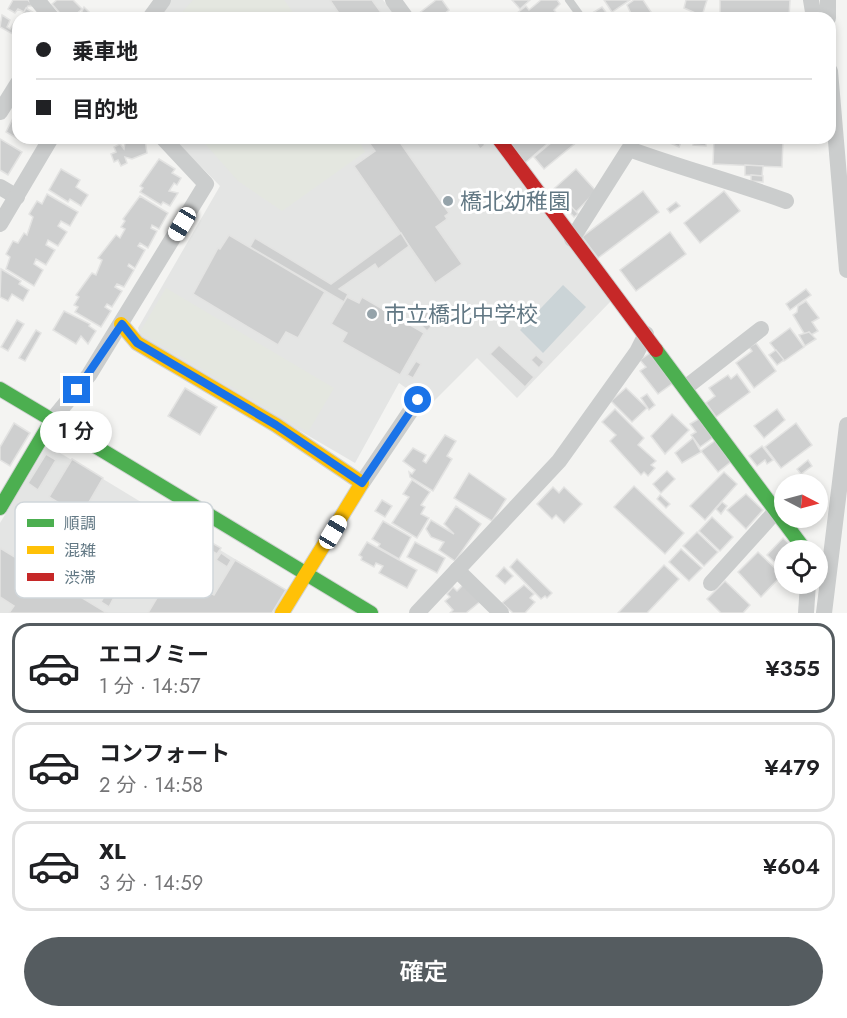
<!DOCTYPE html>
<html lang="ja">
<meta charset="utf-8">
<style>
body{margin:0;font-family:Jost,"Noto Sans JP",sans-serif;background:#f6f6f6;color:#202124;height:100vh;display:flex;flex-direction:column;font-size:22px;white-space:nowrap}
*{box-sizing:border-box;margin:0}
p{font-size:20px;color:#757577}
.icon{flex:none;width:33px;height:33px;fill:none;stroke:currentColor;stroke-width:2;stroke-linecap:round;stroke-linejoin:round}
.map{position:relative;height:613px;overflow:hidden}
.details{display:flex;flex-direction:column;background:#fff;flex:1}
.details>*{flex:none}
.guide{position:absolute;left:12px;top:12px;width:824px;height:132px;border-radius:18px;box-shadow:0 3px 9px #0003;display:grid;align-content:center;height:132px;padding:0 24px;background:#fff}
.needle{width:39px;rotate:96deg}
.tools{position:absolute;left:774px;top:474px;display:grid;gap:12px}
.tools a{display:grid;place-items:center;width:54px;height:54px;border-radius:50%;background:#fff;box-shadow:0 3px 9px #0003;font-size:30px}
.end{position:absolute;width:27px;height:27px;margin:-14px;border:8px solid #1a73e8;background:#fff;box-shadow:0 0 0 3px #fff}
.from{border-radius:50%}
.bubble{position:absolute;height:42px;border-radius:21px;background:#fff;box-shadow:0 3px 9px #0003;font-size:20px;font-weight:600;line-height:42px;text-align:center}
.car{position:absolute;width:18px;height:36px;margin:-18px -9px;border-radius:8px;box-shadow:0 0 4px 2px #0007;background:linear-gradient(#fff 24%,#345 0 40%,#fff 0 76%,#345 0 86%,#fff 0)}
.guide b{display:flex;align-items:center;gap:21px;height:57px;font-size:22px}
.guide b+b{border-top:2px solid #e0e0e0}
.guide i{width:15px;height:15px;background:#202124}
ul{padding:10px 0 0;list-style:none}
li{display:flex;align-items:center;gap:18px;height:90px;margin:0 12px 9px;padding:0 12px;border:3px solid #e0e0e0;border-radius:18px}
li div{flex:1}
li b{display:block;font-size:22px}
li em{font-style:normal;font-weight:600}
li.current{border-color:#555c60}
li>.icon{width:54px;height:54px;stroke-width:1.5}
.primary-button{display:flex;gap:12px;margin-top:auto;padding:12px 24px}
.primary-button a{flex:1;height:69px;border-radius:36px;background:#555c60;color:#fff;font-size:24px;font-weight:600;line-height:69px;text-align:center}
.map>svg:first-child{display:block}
.built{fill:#e4e5e4}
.green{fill:#e4e7e0}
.water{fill:#cbd4d7}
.building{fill:#cecfcf;stroke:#e3e3e2;stroke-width:1.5}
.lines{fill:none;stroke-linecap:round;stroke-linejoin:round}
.fast-casing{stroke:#d0d2d2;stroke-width:16}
.slow-casing{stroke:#d0d2d2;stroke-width:16}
.jam-casing{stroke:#d0d2d2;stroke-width:16}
.lane{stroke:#cbcdcd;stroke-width:8}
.street{stroke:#cbcdcd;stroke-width:16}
.fast{stroke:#4caf50;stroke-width:14}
.slow{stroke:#ffc107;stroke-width:14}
.jam{stroke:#c62828;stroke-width:14}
.route{stroke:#1a73e8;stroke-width:8}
.poi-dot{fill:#95a3aa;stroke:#fff;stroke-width:2}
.labels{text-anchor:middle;stroke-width:6;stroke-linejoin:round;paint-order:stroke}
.poi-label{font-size:22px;fill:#627884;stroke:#fff;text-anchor:start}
.key{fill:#fff;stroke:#d0d6da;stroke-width:1.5}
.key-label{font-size:16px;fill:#627884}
</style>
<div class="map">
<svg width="847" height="613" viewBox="0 0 847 613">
<rect width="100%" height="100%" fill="#f4f4f2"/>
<g class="built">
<path d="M171 0H383L397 18H158Z"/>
<path d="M173 138H488L611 301 517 398 477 358 430 405 399 383 355 463 141 338 138 328 220 186Z"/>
<path d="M47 445 286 590 273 613H0V523Z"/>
</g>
<g class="green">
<path d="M193 0H284L297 18H177Z"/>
<path d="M200 138H358L365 152 282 211 238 181Z"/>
<path d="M166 288 334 388 308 432 140 332Z"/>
</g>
<path class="water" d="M563 285 586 307 543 353 520 330Z"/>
<g class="building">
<path d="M13 0H28L33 6H28L24 12 18 9 15 13 8 9Z"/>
<path d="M57 0H73L82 9 72 18H64L52 4Z"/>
<path d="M330 0H372L385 18H342Z"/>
<path d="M436 0H442L449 10 439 18H413Z"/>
<path d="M512 0H530L520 9Z"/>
<path d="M541 0H557L560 4 554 10 559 16 511 18 526 6 529 10Z"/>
<path d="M604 0H630L612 12Z"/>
<path d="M634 0H643L655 18H633L627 5Z"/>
<path d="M686 0H707L702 16 684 8Z"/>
<path d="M720 0H790L789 18H720Z"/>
<path d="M84 7 95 18H79Z"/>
<path d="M602 7 608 15 603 18H591L589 15Z"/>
<path d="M26 8 42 18H21Z"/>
<path d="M2 15 10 20 7 27 10 29 15 21 18 23V37L0 27Z"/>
<path d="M18 108V138H28L25 143 6 132Z"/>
<path d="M136 138 145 140 147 153 132 159 125 157 127 163 121 166 118 160 114 162 111 154 116 152 114 147 120 144 124 149 125 143Z"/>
<path d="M370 138H397L449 213 445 216 447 219 436 227 462 264 435 283 354 166 375 151 367 140Z"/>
<path d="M480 138 485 145 480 149 474 140Z"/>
<path d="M518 138H554L525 163 510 145Z"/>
<path d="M557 138H576L578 141 544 169 534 157Z"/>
<path d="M659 138H683L679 147Z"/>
<path d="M693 138H706V146L693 145Z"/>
<path d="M714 138H783L782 167 713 164Z"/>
<path d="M0 139 22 152 8 175 0 170Z"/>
<path d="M159 159 175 169 172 173 181 178 177 185 174 183 169 191 178 193 170 206 163 202 161 205 140 192 143 188 140 186Z"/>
<path d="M745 165 763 166 762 176 745 175Z"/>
<path d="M61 169 80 180 76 187 88 195 81 206 70 199 68 202 49 190Z"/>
<path d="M576 169 596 191 576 212 566 201 558 207 547 195Z"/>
<path d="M751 175 763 176V182L751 181Z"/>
<path d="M643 191 659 212 598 258 582 237Z"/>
<path d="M724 191 740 211 700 243 684 223Z"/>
<path d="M47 194 78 212 70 226 61 221 58 226 67 232 58 246 48 240 46 245 55 250 46 265 36 259 34 264 43 270 34 286 6 269 10 257 6 254 13 241 18 243 24 233 27 235 33 217 29 214 37 201 42 204Z"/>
<path d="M140 196 168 213 159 229 152 225 151 228 157 231 148 248 140 243 138 246 145 250 135 268 129 264 128 266 134 270 124 287 117 284 115 287 122 291 112 307 107 304 105 307 111 311 101 327 75 312 78 307 74 305 79 297 76 295 92 273 96 275 102 260 98 258 116 235 120 238 125 229 121 227 125 221 123 219Z"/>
<path d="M676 202 680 206 670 213 667 209Z"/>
<path d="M568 203 578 214 574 217 564 206Z"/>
<path d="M670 232 686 254 636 291 620 270Z"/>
<path d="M401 233 409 246 378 269 375 264 339 289 348 294 344 302 250 247 255 238 331 284Z"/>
<path d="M229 235 325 292 298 338 286 332 278 345 193 294 218 248 220 249Z"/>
<path d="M1 269 21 281 19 284 29 290 23 301 12 294 8 301 0 297Z"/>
<path d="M806 289 811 295 790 310 786 304Z"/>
<path d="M347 297 359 303 362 297 424 333 400 375 342 342 347 333 331 324Z"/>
<path d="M806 301 819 318 812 322 818 331 811 335 809 332 805 335 793 315 797 312 798 306Z"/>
<path d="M426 310 437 321 427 331 416 320Z"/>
<path d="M64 311 90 324 89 326 96 331 88 344 81 336 76 344 53 330Z"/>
<path d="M17 320 24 324 8 351 1 347Z"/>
<path d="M790 328 804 347 784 361 770 343Z"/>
<path d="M36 330 41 333 25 361 19 358Z"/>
<path d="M809 332 816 339 805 346 799 335Z"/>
<path d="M756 343 776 371 754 388 736 363 752 351 749 347Z"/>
<path d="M499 345 534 377 525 387 490 354Z"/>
<path d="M776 350 784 360 777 365 769 355Z"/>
<path d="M650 353 673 383 658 394 640 371 646 367 640 360Z"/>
<path d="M536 355 544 362 539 368 531 360Z"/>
<path d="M416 361 421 364 413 378 407 375Z"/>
<path d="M737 374 750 392 716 417 706 403 715 396 709 388 728 375 731 379Z"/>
<path d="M185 388 217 407 200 435 168 416Z"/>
<path d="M626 388 647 408 632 422 611 401Z"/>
<path d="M647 394 655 405 649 410 641 398Z"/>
<path d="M615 409 644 438 638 445 656 461 651 465 655 468 648 476 644 472 641 475 610 441 616 435 602 422Z"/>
<path d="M777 409 785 420 764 438 754 426Z"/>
<path d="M672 414 689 430 665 454 651 436Z"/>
<path d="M700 418 714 437 700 447 691 435 696 432 690 424Z"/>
<path d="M14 423 30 433 10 466 0 460V447Z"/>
<path d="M796 423 812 445 781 468 765 447Z"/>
<path d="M445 435 456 441 447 456 452 459 433 491 410 477 409 472 412 474 415 470 403 461 413 448 426 455 423 461 426 463Z"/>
<path d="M693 438 701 452 682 463 675 453Z"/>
<path d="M716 440 732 461 718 472 701 451Z"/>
<path d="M762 446 773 460 767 464 765 460 757 466 749 456Z"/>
<path d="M46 454 56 460 38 490 28 483Z"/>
<path d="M72 459 103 478 81 516 49 497Z"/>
<path d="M808 460 812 466 801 474 797 469Z"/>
<path d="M667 471 675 479 661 493 653 484Z"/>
<path d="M724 472 737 484 705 520 690 506Z"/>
<path d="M469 473 506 499 492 521 454 498Z"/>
<path d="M412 480 430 492 421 505 425 507 421 514 429 518 417 538 392 523 409 497 403 494Z"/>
<path d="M634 486 684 533 665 554 614 507Z"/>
<path d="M553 487 559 493 564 487 582 504 564 523 556 515 552 519 537 504Z"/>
<path d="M746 494 763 510 746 529 727 510Z"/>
<path d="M660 495 670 504 666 508 657 499Z"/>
<path d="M382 500 392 506 385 517 375 511Z"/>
<path d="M722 502 727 506 721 514 716 509Z"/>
<path d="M456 506 481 524 455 561 439 550 444 542 431 537 426 529 431 520 454 534 444 524Z"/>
<path d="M712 517 733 537 720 551 699 531Z"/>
<path d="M383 521 411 537 399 559 378 547 380 544 372 539Z"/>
<path d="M697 532 718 552 704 566 683 546Z"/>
<path d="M783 538 796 550H784V571L767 555Z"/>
<path d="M205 539 221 548 217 554 201 545Z"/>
<path d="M367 542 417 570 407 588 379 573 383 566 376 563 374 567 361 560 362 557 359 555Z"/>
<path d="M415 542 445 558 437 573 407 557Z"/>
<path d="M0 548 107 613H9L14 606 0 597Z"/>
<path d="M681 549 702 568 689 581 669 562Z"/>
<path d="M758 552 782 575 761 597 738 572Z"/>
<path d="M221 553 231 560 227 567 216 560Z"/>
<path d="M517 559 552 593 547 598 545 596 541 599 510 567Z"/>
<path d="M235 560 286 590 272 613H148L173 571 214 595Z"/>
<path d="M664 565 679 579 647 613H618Z"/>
<path d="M504 567 513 576 505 584 496 576Z"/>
<path d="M725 581 750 605 743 613H721L707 599Z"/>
<path d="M466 582 482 600 466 613H450L453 610 445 601 450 597 447 594 453 587 457 591Z"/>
<path d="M524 585 534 594 530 598 535 602 525 613H513L502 603Z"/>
<path d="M106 593 114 597 109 607 101 602Z"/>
</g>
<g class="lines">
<defs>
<g id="fast">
<path d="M656 350 805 550"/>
<path d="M0 389 52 420 0 508"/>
<path d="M52 420 371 613"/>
</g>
<path id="slow" d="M121 324 137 343 276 425 362 483 282 613"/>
<path id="jam" d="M498 138 656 350"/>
</defs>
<use href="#fast" class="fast-casing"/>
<use href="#slow" class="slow-casing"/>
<use href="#jam" class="jam-casing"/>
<path class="lane" d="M569 0 582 18"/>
<g class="street">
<path d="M37 0 52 18"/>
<path d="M393 0 406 18"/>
<path d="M811 0 814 18"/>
<path d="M828 0V18"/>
<path d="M150 18 163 0"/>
<path d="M830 71 847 270"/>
<path d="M0 112 18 83"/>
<path d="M0 187 17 197"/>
<path d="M0 224 51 138"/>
<path d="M572 239 629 149C681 168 734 182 786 201"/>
<path d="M685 388 761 329"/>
<path d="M52 420 89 375 206 184 163 138"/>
<path d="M362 483 418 400"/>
<path d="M457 570 501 613"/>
<path d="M711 583 776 511"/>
<path d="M417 613 559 461 637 352 646 334"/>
<path d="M806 613 808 584"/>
<path d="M824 613 847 425"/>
</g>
<use href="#fast" class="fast"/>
<use href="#slow" class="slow"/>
<use href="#jam" class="jam"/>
</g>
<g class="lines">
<path class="route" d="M77 390 122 324 137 343 276 425 362 483 418 400"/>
</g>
<g class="poi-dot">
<circle cx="448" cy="201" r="6"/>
<circle cx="372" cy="314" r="6"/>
</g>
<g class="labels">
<g class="poi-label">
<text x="460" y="209">橋北幼稚園</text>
<text x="384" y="322">市立橋北中学校</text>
</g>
</g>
<rect x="15" y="502" width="198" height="96" rx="9" class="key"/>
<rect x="27" y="519" width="27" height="8" fill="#4caf50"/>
<rect x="27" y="546" width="27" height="8" fill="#ffc107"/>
<rect x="27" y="573" width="27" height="8" fill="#c62828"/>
<g class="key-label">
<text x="64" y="529">順調</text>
<text x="64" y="556">混雑</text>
<text x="64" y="583">渋滞</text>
</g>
</svg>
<div class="tools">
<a><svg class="needle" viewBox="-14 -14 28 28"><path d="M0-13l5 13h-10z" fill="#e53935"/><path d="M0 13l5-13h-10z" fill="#757577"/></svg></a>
<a><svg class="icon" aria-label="locate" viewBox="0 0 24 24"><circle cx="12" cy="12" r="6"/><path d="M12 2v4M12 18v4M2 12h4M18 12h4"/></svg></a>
</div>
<i class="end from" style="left:418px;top:400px"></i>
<i class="end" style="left:77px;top:390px"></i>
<div class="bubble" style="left:40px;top:411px;width:72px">1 分</div>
<i class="car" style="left:182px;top:224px;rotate:211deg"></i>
<i class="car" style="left:333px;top:532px;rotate:31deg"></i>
<div class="guide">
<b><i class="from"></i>乗車地</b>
<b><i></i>目的地</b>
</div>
</div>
<section class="details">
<ul>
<li class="current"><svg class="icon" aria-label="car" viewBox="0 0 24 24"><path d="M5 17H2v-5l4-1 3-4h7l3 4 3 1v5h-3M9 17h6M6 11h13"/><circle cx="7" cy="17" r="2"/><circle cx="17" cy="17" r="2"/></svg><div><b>エコノミー</b><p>1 分 · 14:57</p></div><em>¥355</em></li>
<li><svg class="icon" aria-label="car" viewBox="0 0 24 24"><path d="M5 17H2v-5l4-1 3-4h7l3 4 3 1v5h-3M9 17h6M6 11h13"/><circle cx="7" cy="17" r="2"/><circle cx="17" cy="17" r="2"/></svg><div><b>コンフォート</b><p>2 分 · 14:58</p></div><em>¥479</em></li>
<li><svg class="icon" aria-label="car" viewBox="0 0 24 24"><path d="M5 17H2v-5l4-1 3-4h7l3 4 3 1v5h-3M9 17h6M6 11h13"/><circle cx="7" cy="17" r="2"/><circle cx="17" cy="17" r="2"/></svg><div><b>XL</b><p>3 分 · 14:59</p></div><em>¥604</em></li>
</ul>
<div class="primary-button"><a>確定</a></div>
</section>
